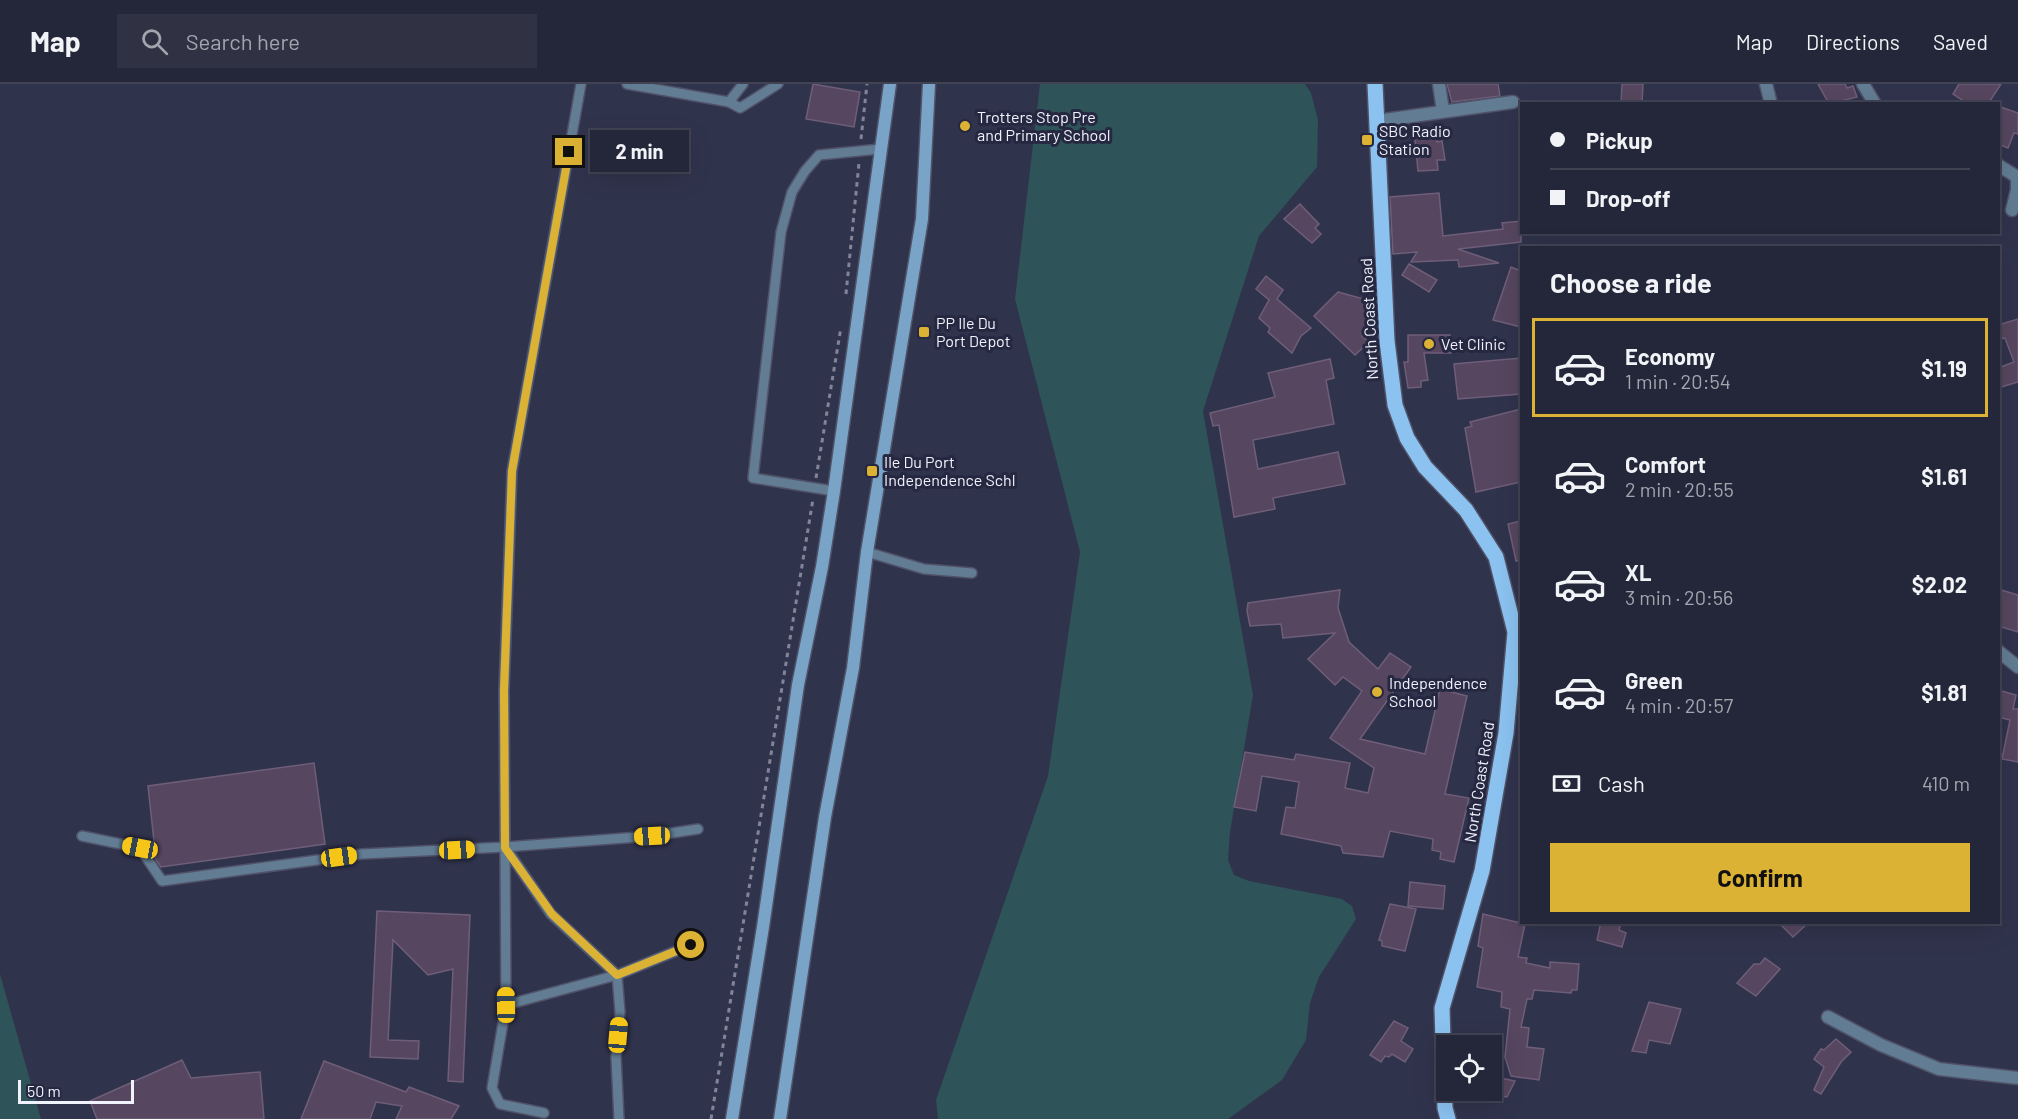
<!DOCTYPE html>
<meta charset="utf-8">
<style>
body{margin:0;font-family:Barlow,sans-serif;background:#303244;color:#f1f3f6;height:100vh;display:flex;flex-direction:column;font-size:22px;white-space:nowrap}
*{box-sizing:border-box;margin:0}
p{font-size:20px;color:#a3a5ae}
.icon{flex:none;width:33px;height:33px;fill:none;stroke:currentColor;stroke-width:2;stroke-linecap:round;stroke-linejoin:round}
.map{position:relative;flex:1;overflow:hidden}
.sheet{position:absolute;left:1520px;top:162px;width:480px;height:678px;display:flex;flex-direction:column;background:#242639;border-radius:0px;box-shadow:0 6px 24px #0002,0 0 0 2px #414353}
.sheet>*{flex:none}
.guide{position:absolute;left:1520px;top:18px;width:480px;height:132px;border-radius:0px;box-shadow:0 6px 24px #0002,0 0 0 2px #414353;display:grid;align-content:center;height:132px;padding:0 30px;background:#242639}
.tools{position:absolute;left:1436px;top:951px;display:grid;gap:12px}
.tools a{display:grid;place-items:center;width:66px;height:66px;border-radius:0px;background:#242639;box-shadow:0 6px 24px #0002,0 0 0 2px #414353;font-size:30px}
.scale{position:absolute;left:18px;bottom:15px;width:116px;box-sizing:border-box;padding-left:6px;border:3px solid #f0f2fc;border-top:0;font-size:16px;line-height:21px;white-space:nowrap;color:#f0f2fc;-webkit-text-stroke:4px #262842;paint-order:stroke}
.end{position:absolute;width:27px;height:27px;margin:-14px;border:8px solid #dbb233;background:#111;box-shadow:0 0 0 3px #111}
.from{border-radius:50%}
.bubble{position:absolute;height:42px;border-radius:0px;background:#242639;box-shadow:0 6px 24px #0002,0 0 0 2px #414353;font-size:20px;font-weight:700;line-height:42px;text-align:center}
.car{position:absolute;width:18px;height:36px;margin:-18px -9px;border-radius:8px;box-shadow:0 0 4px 2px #0007;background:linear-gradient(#f5c518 24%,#345 0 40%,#f5c518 0 76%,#345 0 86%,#f5c518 0)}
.guide b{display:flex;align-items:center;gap:21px;height:57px;font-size:22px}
.guide b+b{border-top:2px solid #414353}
.guide i{width:15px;height:15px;background:#f1f3f6}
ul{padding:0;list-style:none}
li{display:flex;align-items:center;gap:18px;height:99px;margin:0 12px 9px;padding:0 18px;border:3px solid transparent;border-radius:0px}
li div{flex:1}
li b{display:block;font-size:22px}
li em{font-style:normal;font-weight:700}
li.current{border-color:#dbb233}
li>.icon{width:54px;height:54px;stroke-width:1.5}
h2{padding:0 30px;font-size:27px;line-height:72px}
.pay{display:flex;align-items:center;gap:15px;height:66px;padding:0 30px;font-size:22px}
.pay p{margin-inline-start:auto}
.primary-button{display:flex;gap:12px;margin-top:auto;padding:12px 30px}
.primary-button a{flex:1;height:69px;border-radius:0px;background:#dbb233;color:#111;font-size:24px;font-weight:700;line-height:69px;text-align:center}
header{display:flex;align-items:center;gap:36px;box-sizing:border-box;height:84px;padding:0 30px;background:#242639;border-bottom:2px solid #414353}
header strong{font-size:28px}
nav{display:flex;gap:33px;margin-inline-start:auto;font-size:21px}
.search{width:420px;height:54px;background:#303244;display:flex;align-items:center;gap:15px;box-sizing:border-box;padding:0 21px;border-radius:0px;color:#a3a5ae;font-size:22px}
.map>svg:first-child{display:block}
.water{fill:#2e5359}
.building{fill:#56465f;stroke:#6f5e79;stroke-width:1.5}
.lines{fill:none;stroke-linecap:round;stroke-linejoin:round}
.lane-casing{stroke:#4f5268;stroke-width:12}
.street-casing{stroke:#4f5268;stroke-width:15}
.secondary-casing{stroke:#4f5268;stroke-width:15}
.primary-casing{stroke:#4f5268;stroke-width:18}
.path{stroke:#828597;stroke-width:3;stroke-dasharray:4.5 4.5;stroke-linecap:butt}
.lane{stroke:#627c93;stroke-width:9}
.street{stroke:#627c93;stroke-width:12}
.secondary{stroke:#79a4c7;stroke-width:12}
.primary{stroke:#8bc2f0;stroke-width:15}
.route{stroke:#dbb233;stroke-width:8}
.poi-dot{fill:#dbb233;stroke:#262842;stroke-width:2}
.labels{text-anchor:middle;stroke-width:6;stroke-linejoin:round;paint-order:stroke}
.poi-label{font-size:16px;fill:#f0f2fc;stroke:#262842;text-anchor:start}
.street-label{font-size:16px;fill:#f0f2fc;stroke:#262842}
</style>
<header>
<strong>Map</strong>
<div class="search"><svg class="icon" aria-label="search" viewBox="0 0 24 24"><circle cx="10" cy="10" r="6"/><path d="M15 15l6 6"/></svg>Search here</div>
<nav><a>Map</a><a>Directions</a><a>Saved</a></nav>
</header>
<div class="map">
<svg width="2018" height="1035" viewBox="0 0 2018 1035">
<rect width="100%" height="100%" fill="#30334c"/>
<g class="water">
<path d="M1040 0H1305L1311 9 1318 36 1317 83 1259 152 1203 327 1253 611 1230 748 1228 776 1234 791 1249 797 1342 815 1352 822 1356 835 1319 893 1310 919 1306 956 1282 996 1228 1035H938L936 1016 1048 692 1080 468 1015 215Z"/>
<path d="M0 890 41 1035H0Z"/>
</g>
<g class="building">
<path d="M813 0 860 8 854 43 806 35Z"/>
<path d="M1447 0H1498L1500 12 1452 18Z"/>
<path d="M1622 0H1643L1642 20H1621Z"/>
<path d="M1818 0H1845L1847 4 1853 2 1857 13 1829 20Z"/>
<path d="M1959 0H2001L1988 20H1968L1953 10Z"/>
<path d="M1998 22 2018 29V50L2014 49 2008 64 1998 60Z"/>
<path d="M1436 44 1437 58 1442 57 1445 76H1437L1438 86 1418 87 1414 46Z"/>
<path d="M1439 109 1443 152 1503 145 1502 139 1521 137V158L1458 165 1499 179 1459 183 1458 176 1411 178 1417 168 1393 170 1390 113Z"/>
<path d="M1300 120 1319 140 1315 144 1321 150 1312 159 1284 135Z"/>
<path d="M1409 180 1437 196 1429 208 1402 191Z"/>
<path d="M1511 183 1521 187V243L1493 236Z"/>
<path d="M1266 192 1283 206 1277 215 1311 244 1301 252 1292 269 1268 248 1270 244 1259 234 1269 216 1256 205Z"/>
<path d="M1338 208 1371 217 1366 241 1370 244 1362 252 1369 258 1355 271 1314 232Z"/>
<path d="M2018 235V298L1998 304V284L2014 278 2005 254 1998 255V241Z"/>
<path d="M1408 251H1450L1451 269H1424L1428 296 1421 297V303L1408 304 1404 278H1408Z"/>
<path d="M1521 274V310L1458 315 1454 280Z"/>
<path d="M1330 275 1334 294 1326 296 1334 340 1253 356 1258 385 1338 368 1345 400 1273 414 1275 425 1234 433 1219 341 1213 342 1210 329 1275 313 1268 289Z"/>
<path d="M1521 325V398L1476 408 1465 344 1472 342 1470 338Z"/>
<path d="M1521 437V476L1516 477 1508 440Z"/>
<path d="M1998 505 2018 511V548L1998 542Z"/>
<path d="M1340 506 1338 524 1349 558 1378 585 1390 569 1411 583 1360 655 1425 670 1440 605 1467 612 1445 710 1469 714 1454 778 1440 775 1441 768 1432 766 1433 755 1390 747 1383 773 1343 769 1341 762 1281 750 1286 723 1295 724 1299 698 1262 692 1256 727 1234 723 1245 668 1294 676 1296 670 1350 679 1345 704 1368 709 1374 684 1330 654 1362 607 1343 593 1335 601 1308 575 1335 549 1283 554 1281 540 1250 542 1247 527 1248 519Z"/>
<path d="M1998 606 2016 611 2013 625H2018V678L2002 675 2010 636 1998 633Z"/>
<path d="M314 679 325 760 161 783 156 776 148 702Z"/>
<path d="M1410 798 1445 802 1443 825 1408 822Z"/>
<path d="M1390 820 1416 825 1405 867 1382 862V857L1379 856Z"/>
<path d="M377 827 470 831 463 998 448 997 453 885 428 891 393 856 388 956 419 957 418 975 370 973Z"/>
<path d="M1483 830 1525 840 1518 873 1527 874 1526 879 1550 884V878L1579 880 1577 906H1572L1571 909 1534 906 1532 915H1527L1521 943 1529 944 1527 963 1544 965 1539 996 1511 992 1505 973 1510 925 1501 923 1502 908 1477 903 1483 864 1478 862Z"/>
<path d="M1601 838H1621L1619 846 1626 849 1622 863 1597 856Z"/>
<path d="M1778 838H1809L1793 853Z"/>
<path d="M1765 874 1780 885 1756 912 1737 899 1754 880H1760Z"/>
<path d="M1649 918 1681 925 1670 960 1649 956 1646 969 1632 967Z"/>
<path d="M1394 937 1408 944 1401 957 1413 965 1405 978 1392 970 1389 973 1385 972 1381 978 1370 971Z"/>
<path d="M1836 955 1851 968 1841 978 1821 1010 1814 1006 1824 983 1814 975 1821 965 1824 966Z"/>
<path d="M182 976 191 994 260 988 264 1035H97L90 1017Z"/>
<path d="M324 977 406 1008 409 1003 459 1022 451 1035H396L402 1022 376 1018 370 1035H301Z"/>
<path d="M1501 994 1515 997 1507 1013 1494 1011Z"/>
</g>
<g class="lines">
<defs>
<g id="lane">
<path d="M581 0 512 387 504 607 505 763 652 752 698 745"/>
<path d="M627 0 729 18 743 0"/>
<path d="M729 18 740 24 778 0"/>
<path d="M834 407 753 394 781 148 792 108 805 87 819 71 880 65"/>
<path d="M867 468 924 485 972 489"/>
<path d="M82 752 140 764 162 797 362 770 505 763 551 830 617 891 691 861"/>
<path d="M505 763 506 921"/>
<path d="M544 1029 500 1020 492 1004 506 921 617 891 620 928 616 973 619 1035"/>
</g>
<g id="street">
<path d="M1439 0 1443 27"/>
<path d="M1766 0 1771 20"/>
<path d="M1863 0 1875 20"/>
<path d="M1377 37 1513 18"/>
<path d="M1998 81 2017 93V106L2012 126"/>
<path d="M1998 567 2018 583"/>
<path d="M1828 933 1881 961 1939 985 2018 994"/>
</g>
<g id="secondary">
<path d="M732 1035 763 843 798 601 822 483 834 407 890 0"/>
<path d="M780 1035 825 733 853 584 867 468 922 135 929 0"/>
</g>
<path id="primary" d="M1375 0 1387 257 1395 321 1407 354 1425 383 1466 426 1496 473 1515 548 1506 649 1482 787 1442 924 1445 1024 1448 1035"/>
</defs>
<use href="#lane" class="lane-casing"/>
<use href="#street" class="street-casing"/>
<use href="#secondary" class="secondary-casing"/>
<use href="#primary" class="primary-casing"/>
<g class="path">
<path d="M861 55 867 0"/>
<path d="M846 210 859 79"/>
<path d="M816 394 841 243"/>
<path d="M711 1035 813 415"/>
</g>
<use href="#lane" class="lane"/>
<use href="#street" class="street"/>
<use href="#secondary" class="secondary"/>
<use href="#primary" class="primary"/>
</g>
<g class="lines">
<path class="route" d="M569 68 512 387 504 607 505 764 552 830 617 891 691 861"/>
</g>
<g class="poi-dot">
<circle cx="965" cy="42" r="6"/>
<rect x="1361" y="50" width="12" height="12" rx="3"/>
<rect x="918" y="242" width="12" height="12" rx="3"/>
<circle cx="1429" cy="260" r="6"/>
<rect x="866" y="381" width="12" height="12" rx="3"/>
<circle cx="1377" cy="608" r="6"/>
</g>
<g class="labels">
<g class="poi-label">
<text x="977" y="39">Trotters Stop Pre<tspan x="977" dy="18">and Primary School</tspan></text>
<text x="1379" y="53">SBC Radio<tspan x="1379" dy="18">Station</tspan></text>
<text x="936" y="245">PP Ile Du<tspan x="936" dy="18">Port Depot</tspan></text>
<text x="1441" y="266">Vet Clinic</text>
<text x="884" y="384">Ile Du Port<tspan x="884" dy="18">Independence Schl</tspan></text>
<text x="1389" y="605">Independence<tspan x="1389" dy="18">School</tspan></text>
</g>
<g class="street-label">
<text transform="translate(1369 235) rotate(-93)" y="6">North Coast Road</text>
<text transform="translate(1479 698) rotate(-81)" y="6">North Coast Road</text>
</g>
</g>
</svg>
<div class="tools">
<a><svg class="icon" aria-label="locate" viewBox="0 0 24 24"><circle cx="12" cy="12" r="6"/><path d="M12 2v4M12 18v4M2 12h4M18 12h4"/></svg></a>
</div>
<div class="scale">50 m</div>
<i class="end from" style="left:691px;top:861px"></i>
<i class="end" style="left:569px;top:68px"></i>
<div class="bubble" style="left:590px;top:46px;width:99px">2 min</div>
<i class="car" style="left:652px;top:752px;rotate:267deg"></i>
<i class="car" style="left:140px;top:764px;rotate:281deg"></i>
<i class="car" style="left:457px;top:766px;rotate:87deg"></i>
<i class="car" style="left:339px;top:773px;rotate:82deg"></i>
<i class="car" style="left:506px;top:921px;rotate:359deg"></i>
<i class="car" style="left:618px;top:951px;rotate:5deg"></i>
<div class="guide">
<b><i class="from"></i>Pickup</b>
<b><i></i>Drop-off</b>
</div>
<section class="sheet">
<h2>Choose a ride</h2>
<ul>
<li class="current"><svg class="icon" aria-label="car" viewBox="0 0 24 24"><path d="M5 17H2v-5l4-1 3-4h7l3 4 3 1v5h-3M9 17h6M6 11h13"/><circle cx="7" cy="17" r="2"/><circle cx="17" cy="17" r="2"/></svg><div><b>Economy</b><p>1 min · 20:54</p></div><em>$1.19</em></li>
<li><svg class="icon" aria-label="car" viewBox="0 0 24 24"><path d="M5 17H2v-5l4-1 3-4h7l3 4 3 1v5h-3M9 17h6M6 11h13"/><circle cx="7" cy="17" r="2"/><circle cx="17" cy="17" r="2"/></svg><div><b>Comfort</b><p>2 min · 20:55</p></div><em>$1.61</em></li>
<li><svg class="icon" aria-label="car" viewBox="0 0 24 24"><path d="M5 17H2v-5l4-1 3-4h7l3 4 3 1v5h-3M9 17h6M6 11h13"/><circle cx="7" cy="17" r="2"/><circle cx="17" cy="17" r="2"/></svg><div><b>XL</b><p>3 min · 20:56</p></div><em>$2.02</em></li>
<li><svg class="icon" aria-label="car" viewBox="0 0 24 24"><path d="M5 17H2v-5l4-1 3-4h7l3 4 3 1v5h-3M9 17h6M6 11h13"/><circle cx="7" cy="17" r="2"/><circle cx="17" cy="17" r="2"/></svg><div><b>Green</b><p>4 min · 20:57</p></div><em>$1.81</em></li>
</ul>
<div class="pay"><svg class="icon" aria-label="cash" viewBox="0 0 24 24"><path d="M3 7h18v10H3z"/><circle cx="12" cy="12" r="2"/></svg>Cash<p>410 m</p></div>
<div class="primary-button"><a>Confirm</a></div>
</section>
</div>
